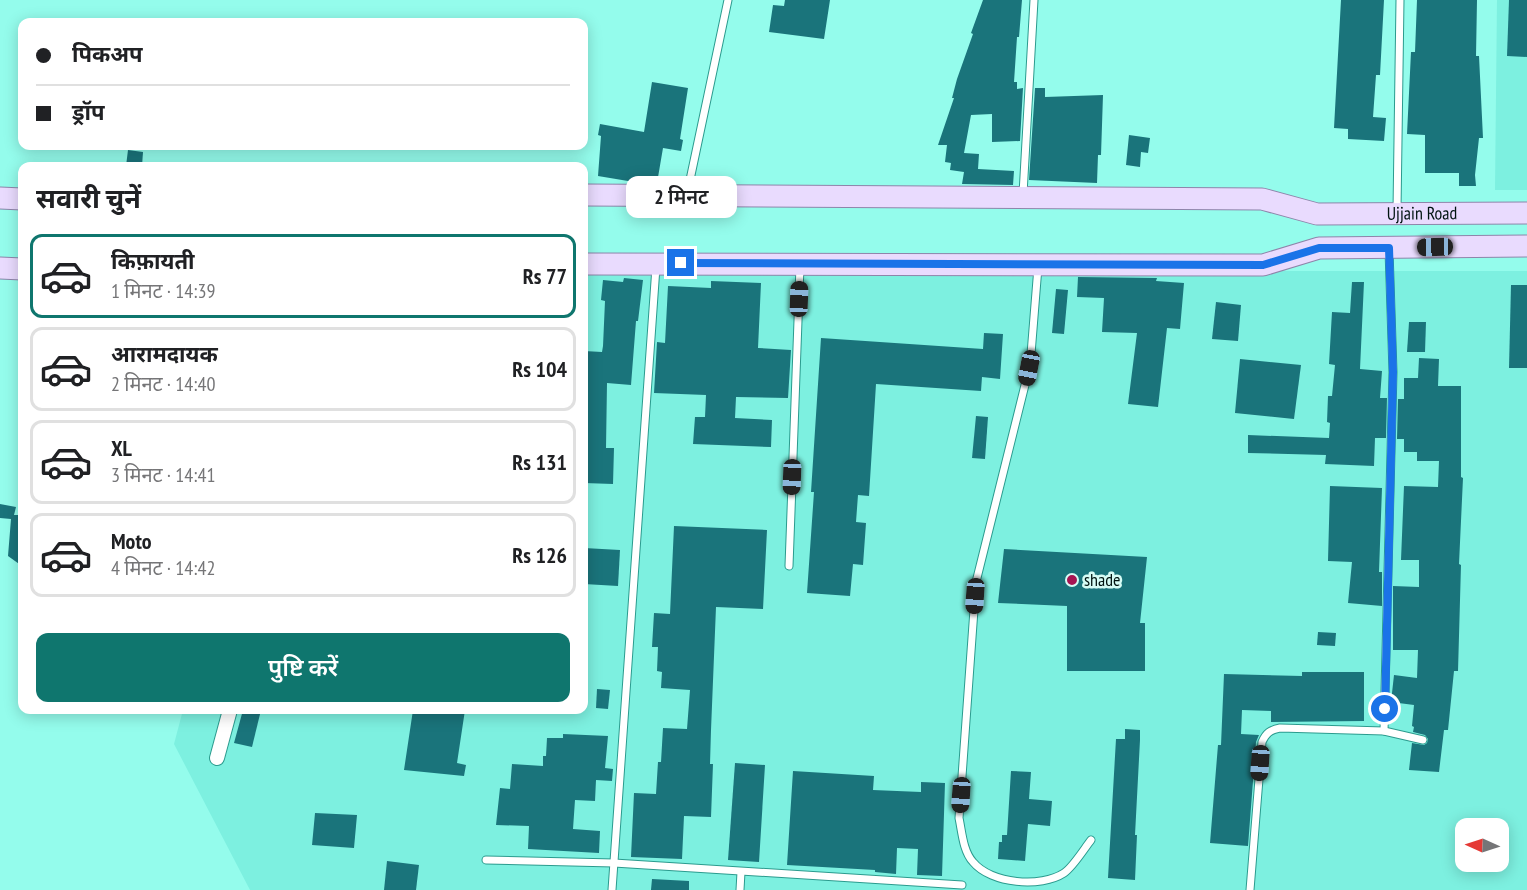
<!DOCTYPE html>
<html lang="hi">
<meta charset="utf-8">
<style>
body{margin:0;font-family:"PT Sans Narrow","Noto Sans Devanagari",sans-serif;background:#f6f6f6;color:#202124;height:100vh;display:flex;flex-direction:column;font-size:22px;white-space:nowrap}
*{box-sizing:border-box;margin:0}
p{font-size:20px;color:#757577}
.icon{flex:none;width:33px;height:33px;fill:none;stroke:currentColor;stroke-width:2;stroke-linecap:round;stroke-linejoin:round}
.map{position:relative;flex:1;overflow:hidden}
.details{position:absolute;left:18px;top:162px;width:570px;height:552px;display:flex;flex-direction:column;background:#fff;border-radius:12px;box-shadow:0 3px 15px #0003}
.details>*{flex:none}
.banner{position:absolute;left:18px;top:18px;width:570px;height:132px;border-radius:12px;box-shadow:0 3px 15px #0003;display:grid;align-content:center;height:132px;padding:0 18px;background:#fff}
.needle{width:39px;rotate:273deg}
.fabs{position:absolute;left:1455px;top:818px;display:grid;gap:12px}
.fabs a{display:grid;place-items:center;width:54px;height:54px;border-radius:12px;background:#fff;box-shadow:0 3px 15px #0003;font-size:30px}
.end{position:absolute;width:27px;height:27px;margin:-14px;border:8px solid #1a73e8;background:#fff;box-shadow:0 0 0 3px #fff}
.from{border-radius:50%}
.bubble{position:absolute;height:42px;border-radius:12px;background:#fff;box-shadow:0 3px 15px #0003;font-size:20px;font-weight:600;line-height:42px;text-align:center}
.car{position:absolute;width:18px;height:36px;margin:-18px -9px;border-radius:8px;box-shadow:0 0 4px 2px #0007;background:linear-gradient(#222 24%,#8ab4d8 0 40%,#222 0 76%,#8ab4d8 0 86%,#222 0)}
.banner b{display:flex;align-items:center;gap:21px;height:57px;font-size:22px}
.banner b+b{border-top:2px solid #e0e0e0}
.banner i{width:15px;height:15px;background:#202124}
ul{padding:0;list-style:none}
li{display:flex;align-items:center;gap:18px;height:84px;margin:0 12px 9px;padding:0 6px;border:3px solid #e0e0e0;border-radius:12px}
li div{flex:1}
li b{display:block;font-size:22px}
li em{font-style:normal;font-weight:600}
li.selected{border-color:#0f766e}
li>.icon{width:54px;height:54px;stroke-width:1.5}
h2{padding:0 18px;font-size:27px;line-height:72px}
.action{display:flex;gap:12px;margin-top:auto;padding:12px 18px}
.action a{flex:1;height:69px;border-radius:12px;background:#0f766e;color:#fff;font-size:24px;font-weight:600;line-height:69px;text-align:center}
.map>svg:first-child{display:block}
.built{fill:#7df0e0;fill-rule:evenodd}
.building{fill:#1a747b}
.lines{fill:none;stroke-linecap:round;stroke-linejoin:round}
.service-casing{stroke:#2b9b8e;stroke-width:9}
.minor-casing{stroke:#2b9b8e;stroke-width:16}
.primary-casing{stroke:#8e85aa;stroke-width:23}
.service{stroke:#fff;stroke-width:7}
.minor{stroke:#fff;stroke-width:14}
.primary{stroke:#e9dbfe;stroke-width:21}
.route{stroke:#1a73e8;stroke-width:8}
.poi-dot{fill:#a61452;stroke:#d6fcf5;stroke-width:2}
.labels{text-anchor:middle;stroke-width:5;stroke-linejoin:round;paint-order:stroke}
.street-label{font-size:18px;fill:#001310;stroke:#d6fcf5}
.poi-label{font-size:18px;fill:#001310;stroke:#d6fcf5;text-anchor:start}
</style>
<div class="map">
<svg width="1527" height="890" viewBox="0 0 1527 890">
<rect width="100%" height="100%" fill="#94fcec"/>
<g class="built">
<path d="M1497 0H1527V190H1495Z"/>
<path d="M584 271H1527V890H250L174 744 183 710H584ZM1466 828H1498V861H1466Z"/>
</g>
<g class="building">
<path d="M785 0H830L824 39 769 32 773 5 784 6Z"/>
<path d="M983 0H1022L1019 37H1017L1014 82H1017V89L1023 88 1020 141 992 142V114L971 115 964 153 979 154 978 169 1014 171 1013 185 962 184 964 172 950 170 951 163 945 162 947 145H938L954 98H952L957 79 973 34 971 33Z"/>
<path d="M1341 0H1384L1380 75H1376L1373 117 1386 118 1384 141 1348 139V129L1334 128Z"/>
<path d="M1417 0H1477L1476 56H1479L1483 138H1479L1475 175 1476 186H1459V173H1425V135L1407 134 1411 52H1415Z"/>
<path d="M1509 0H1527V57L1507 56Z"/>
<path d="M652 82 688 88 680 139 683 140 681 151 663 148 657 183H640L598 176 601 136 598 135 600 124 644 132Z"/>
<path d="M1035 88H1045V97L1103 95 1101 155H1098L1097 183 1029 180Z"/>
<path d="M1129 135 1150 138 1148 153 1141 152 1140 167 1126 165Z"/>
<path d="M128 150 143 152 142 166H126Z"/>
<path d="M1078 277 1157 278 1156 281 1184 283 1180 329 1167 328 1158 407 1128 404 1137 333 1102 332 1104 298 1077 297Z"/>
<path d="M624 278 643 280 638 321H636L631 385 607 383 606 448H614L613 484 584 483V351L602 352 603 346 605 301 601 300 603 280 623 282Z"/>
<path d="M711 281 761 283 758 348 791 350 788 398 736 397 735 418 772 420 771 447 693 444 695 417H705L706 395 654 393 657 342 665 343 668 286 711 288Z"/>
<path d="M1352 282H1364L1360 369 1382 371 1380 398H1387L1386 438H1375L1374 466 1325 464 1326 455 1248 453V435L1329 438 1330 423 1327 422 1328 396H1332L1335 365 1329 364 1332 312 1350 313Z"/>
<path d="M1511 285H1527V368H1509Z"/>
<path d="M1056 289 1068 290 1064 334 1052 333Z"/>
<path d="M1216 302 1241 305 1238 341 1212 339Z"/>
<path d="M1409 322H1426L1425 352H1407Z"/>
<path d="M984 333 1003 334 1000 379 982 377 981 391 876 384 869 496 858 495 856 522 866 523 863 565 853 564 850 596 807 593 814 492H811L821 338 983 349Z"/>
<path d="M1419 358 1439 359 1438 386H1461V477L1463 478 1459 564 1461 565 1458 671H1454L1448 730H1444L1439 772 1409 770 1412 743 1424 745 1427 743 1428 739 1425 735 1413 732 1414 727 1412 726 1414 705 1391 702 1394 675 1417 678 1418 650H1393V586L1419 587V560H1401L1404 486 1438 487 1439 461H1417V452H1404V439H1397L1398 399H1404V378H1418Z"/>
<path d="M1240 359 1301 365 1294 419 1235 413Z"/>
<path d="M976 416 988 417 985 459 972 458Z"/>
<path d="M1330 486 1382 488 1379 572H1382V606L1348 603 1352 562 1328 561Z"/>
<path d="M0 504 16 507 14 515H22V566L8 556 11 519 0 518Z"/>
<path d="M674 526 767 530 763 609 716 607 711 730 710 764H713L711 817 684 816 682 859 631 857 634 793 656 794 658 762H661L663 728 687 729 690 690 661 688 662 672 657 671 658 647H652L654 613 670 614Z"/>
<path d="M584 548 620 550 618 586 584 584Z"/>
<path d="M1004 549 1147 557 1140 623H1145V671H1067V606L998 603Z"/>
<path d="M1318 632 1336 633 1335 646 1317 645Z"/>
<path d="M1302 672H1364V721L1271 722V711L1242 710 1241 734 1259 735 1256 742 1248 846 1210 843 1218 745H1221L1224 674 1302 676Z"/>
<path d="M597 689 610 690 608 709 596 708Z"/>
<path d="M243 710H261L252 747 234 743Z"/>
<path d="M413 710 430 712 431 710H465L457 763 466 765 464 776 404 770Z"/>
<path d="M1125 729 1140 730V740L1135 835H1137L1135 880 1108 878 1116 739H1125Z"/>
<path d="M563 734 608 736 605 768 613 769 612 781 596 780 595 801 575 800 573 829 600 831 599 853 528 849 529 826 496 825 500 788 510 789 512 764 543 766V756H546L547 738H563Z"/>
<path d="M735 763 765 765 759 862 728 860Z"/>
<path d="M793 771 874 776 873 790 921 792V782L945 783 942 876 917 875 918 849 897 848 896 874 875 872V870L787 865Z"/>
<path d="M1011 771 1031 772 1029 799 1052 801 1050 826 1028 824 1025 861 998 859 999 842H1002V835H1007Z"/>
<path d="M315 813 357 815 354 848 312 845Z"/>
<path d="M387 861 419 865 416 890H384Z"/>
<path d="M652 879 689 881V890H651Z"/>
</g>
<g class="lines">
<defs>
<g id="service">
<path d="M687 194 728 0"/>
<path d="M1023 194 1034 0"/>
<path d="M1397 210 1400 0"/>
<path d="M1038 267 1031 354 1026 381 976 582 959 818C962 832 963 851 973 862 991 884 1041 888 1064 873 1073 867 1084 849 1091 840"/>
<path d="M789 566 800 266"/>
<path d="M1384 731 1393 372 1389 250"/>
<path d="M486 860 614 863 962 885"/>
<path d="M612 890 656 267"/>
<path d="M740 890 741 872"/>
<path d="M1250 890 1262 742C1266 733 1270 730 1280 728L1384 731 1423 740"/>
</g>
<path id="minor" d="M217 758 230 710"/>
<g id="primary">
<path id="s1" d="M584 195 1262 199 1317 214 1527 213"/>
<path d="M0 198 22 199"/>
<path d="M584 264 1263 265 1319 248 1527 246"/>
<path d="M0 268 22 269"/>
</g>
</defs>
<use href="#service" class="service-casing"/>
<use href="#minor" class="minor-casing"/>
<use href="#primary" class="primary-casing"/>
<use href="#service" class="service"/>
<use href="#minor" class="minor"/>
<use href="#primary" class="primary"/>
</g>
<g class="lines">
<path class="route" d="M681 263 1263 265 1319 248H1389L1393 372 1385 709"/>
</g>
<circle class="poi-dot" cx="1072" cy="580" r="6"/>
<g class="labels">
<g class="street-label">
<text dy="6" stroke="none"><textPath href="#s1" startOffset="840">Ujjain Road</textPath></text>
</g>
<g class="poi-label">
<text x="1084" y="586">shade</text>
</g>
</g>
</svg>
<div class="fabs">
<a><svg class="needle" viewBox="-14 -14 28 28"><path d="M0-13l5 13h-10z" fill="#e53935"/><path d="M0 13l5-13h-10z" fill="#757577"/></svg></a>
</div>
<i class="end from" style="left:1385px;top:709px"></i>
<i class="end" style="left:681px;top:263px"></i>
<div class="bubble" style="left:626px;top:176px;width:111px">2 मिनट</div>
<i class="car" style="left:1435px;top:247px;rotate:269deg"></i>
<i class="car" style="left:799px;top:299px;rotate:2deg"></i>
<i class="car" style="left:1029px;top:368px;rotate:191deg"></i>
<i class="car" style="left:792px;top:477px;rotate:182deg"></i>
<i class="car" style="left:975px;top:596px;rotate:184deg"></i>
<i class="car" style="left:1260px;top:763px;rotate:184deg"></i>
<i class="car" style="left:961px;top:795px;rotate:184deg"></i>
<div class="banner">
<b><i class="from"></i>पिकअप</b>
<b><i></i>ड्रॉप</b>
</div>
<section class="details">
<h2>सवारी चुनें</h2>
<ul>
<li class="selected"><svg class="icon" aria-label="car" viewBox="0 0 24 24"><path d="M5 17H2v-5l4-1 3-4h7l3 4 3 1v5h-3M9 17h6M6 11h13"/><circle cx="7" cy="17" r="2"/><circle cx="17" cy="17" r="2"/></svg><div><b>किफ़ायती</b><p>1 मिनट · 14:39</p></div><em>Rs 77</em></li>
<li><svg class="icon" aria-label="car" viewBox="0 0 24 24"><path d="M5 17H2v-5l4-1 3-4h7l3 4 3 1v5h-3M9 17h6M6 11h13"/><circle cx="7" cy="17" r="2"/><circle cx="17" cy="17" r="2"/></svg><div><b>आरामदायक</b><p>2 मिनट · 14:40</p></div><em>Rs 104</em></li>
<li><svg class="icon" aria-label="car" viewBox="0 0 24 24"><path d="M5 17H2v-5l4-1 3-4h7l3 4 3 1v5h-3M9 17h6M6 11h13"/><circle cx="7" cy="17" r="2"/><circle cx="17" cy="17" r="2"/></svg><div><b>XL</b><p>3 मिनट · 14:41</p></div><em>Rs 131</em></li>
<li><svg class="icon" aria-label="car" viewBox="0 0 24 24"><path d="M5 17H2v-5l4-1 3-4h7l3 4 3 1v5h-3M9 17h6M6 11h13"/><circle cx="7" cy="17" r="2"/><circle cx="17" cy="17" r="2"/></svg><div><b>Moto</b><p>4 मिनट · 14:42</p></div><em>Rs 126</em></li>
</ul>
<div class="action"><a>पुष्टि करें</a></div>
</section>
</div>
